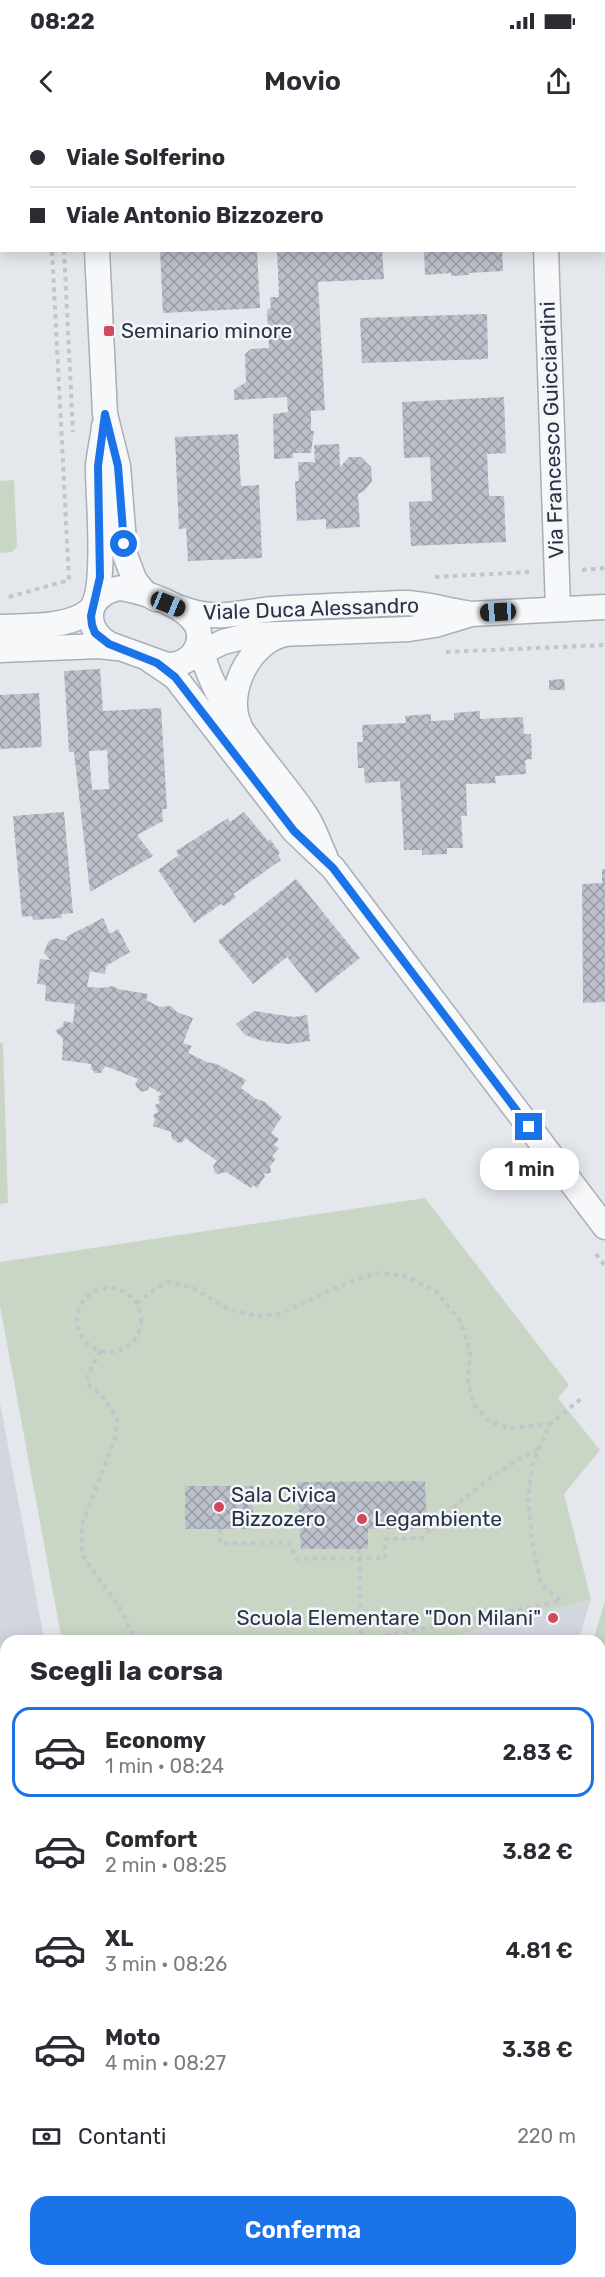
<!DOCTYPE html>
<html lang="it">
<meta charset="utf-8">
<style>
body{margin:0;font-family:Rubik,sans-serif;background:#f2f2f3;color:#2b2b33;height:100vh;display:flex;flex-direction:column;font-size:22px;white-space:nowrap}
*{box-sizing:border-box;margin:0}
p{font-size:20px;color:#7c7c81}
.icon{flex:none;width:33px;height:33px;fill:none;stroke:currentColor;stroke-width:2;stroke-linecap:round;stroke-linejoin:round}
.map{position:relative;flex:1;overflow:hidden}
.side{position:absolute;left:0px;top:1515px;width:606px;height:642px;display:flex;flex-direction:column;background:#fff;border-radius:18px 18px 0 0;box-shadow:0 3px 15px #0003}
.side>*{flex:none}
.guide{position:absolute;left:0px;top:0px;width:606px;height:132px;box-shadow:0 3px 15px #0003;display:grid;align-content:center;height:132px;padding:0 30px;background:#fff}
.end{position:absolute;width:27px;height:27px;margin:-14px;border:8px solid #1a73e8;background:#fff;box-shadow:0 0 0 3px #fff}
.from{border-radius:50%}
.bubble{position:absolute;height:42px;border-radius:18px;background:#fff;box-shadow:0 3px 15px #0003;font-size:20px;font-weight:600;line-height:42px;text-align:center}
.car{position:absolute;width:18px;height:36px;margin:-18px -9px;border-radius:8px;box-shadow:0 0 4px 2px #0007;background:linear-gradient(#222 24%,#8ab4d8 0 40%,#222 0 76%,#8ab4d8 0 86%,#222 0)}
.guide b{display:flex;align-items:center;gap:21px;height:57px;font-size:22px}
.guide b+b{border-top:2px solid #e1e1e2}
.guide i{width:15px;height:15px;background:#2b2b33}
ul{padding:0;list-style:none}
li{display:flex;align-items:center;gap:18px;height:90px;margin:0 12px 9px;padding:0 18px;border:3px solid transparent;border-radius:18px}
li div{flex:1}
li b{display:block;font-size:22px}
li em{font-style:normal;font-weight:600}
li.selected{border-color:#1a73e8}
li>.icon{width:54px;height:54px;stroke-width:1.5}
h2{padding:0 30px;font-size:27px;line-height:72px}
.pay{display:flex;align-items:center;gap:15px;height:66px;padding:0 30px;font-size:22px}
.pay p{margin-inline-start:auto}
.primary-button{display:flex;gap:12px;margin-top:auto;padding:12px 30px}
.primary-button a{flex:1;height:69px;border-radius:18px;background:#1a73e8;color:#fff;font-size:24px;font-weight:600;line-height:69px;text-align:center}
.status{display:flex;justify-content:space-between;align-items:center;height:42px;padding:0 30px;background:#fff;direction:ltr}
.status svg{height:16px;fill:currentColor}
header{display:flex;justify-content:space-between;align-items:center;height:78px;padding:0 30px;background:#fff;font-size:27px;font-weight:600}
.map>svg:first-child{display:block}
.built{fill:#d2d6de}
.park{fill:#c9d6c5}
.building{fill:url(#building-cross-hatch);fill-rule:evenodd}
.lines{fill:none;stroke-linecap:round;stroke-linejoin:round}
.street-casing{stroke:#a9aeb7;stroke-width:27}
.secondary-casing{stroke:#a9aeb7;stroke-width:36}
.path{stroke:#c2c5cb;stroke-width:4;stroke-dasharray:4.5 4.5;stroke-linecap:butt}
.street{stroke:#f7f8fa;stroke-width:24}
.secondary{stroke:#fff;stroke-width:33}
.route{stroke:#1a73e8;stroke-width:8}
.poi-dot{fill:#d1495b;stroke:#f4f6f9;stroke-width:2}
.labels{text-anchor:middle;stroke-width:5;stroke-linejoin:round;paint-order:stroke}
.poi-label{font-size:21px;fill:#2b3445;stroke:#f4f6f9;text-anchor:start}
.street-label{font-size:21px;fill:#2b3445;stroke:#f4f6f9}
</style>
<div class="status"><b>08:22</b><svg viewBox="0 0 49 12"><path d="M0 12V9h3v3zM5 12V6h3v6zM10 12V3h3v9zM15 12V0h3v12zM26 1h20v11H26zM47 4h2v5h-2z"/></svg></div>
<header><svg class="icon" aria-label="back" viewBox="0 0 24 24"><path d="M15 5l-7 7 7 7"/></svg>Movio<svg class="icon" aria-label="share" viewBox="0 0 24 24"><path d="M12 15V3M7 8l5-5 5 5M5 13v7h14v-7"/></svg></header>
<div class="map">
<svg width="605" height="2157" viewBox="0 0 605 2157">
<defs>
<pattern id="building-cross-hatch" width="8" height="8" patternUnits="userSpaceOnUse" patternTransform="scale(1.5)"><rect width="8" height="8" fill="#bbc0ca"/><path d="M0 0l8 8M0 8l8-8" fill="none" stroke="#989da6"/></pattern>
</defs>
<rect width="100%" height="100%" fill="#e4e7ec"/>
<g class="built">
<path d="M0 1283 44 1518 31 1521H6V1527L0 1528Z"/>
<path d="M591 1479 578 1521H437L451 1517Z"/>
</g>
<g class="park">
<path d="M14 360 17 426 12 432 0 433V361Z"/>
<path d="M0 923H3L8 1083 0 1084Z"/>
<path d="M425 1078 569 1265 558 1278 600 1330 564 1374 591 1479 437 1521H62L0 1186V1142Z"/>
<path d="M605 1481V1885L601 1887 600 1521H593Z"/>
<path d="M6 1548V2105L0 2107V1549Z"/>
</g>
<g class="building">
<path d="M160 130H257L260 188 163 193Z"/>
<path d="M277 130H382L384 159 318 162 325 290 311 291V311H314L311 333H293V338L274 339 273 294 288 292 287 277 234 280V270L246 262 245 234 251 229 269 228 267 190 271 188 270 177H279Z"/>
<path d="M424 130H502L503 151 469 153V155L451 156V153L425 155Z"/>
<path d="M487 194 488 239 362 243 360 198Z"/>
<path d="M504 277 506 333 487 334 489 376H504L506 422 411 426 409 382 432 381 430 337 404 338 402 282Z"/>
<path d="M238 314 241 366 259 365 262 438 188 441 186 408 179 409 175 317Z"/>
<path d="M339 324 340 347 349 337H361L371 347 372 361 364 371 358 374 360 407 326 409V399L297 401 295 361H299L298 342H315L314 325Z"/>
<path d="M100 549 103 591 161 588 167 689H162L163 701 137 715 153 736 90 772 74 632H69L64 551ZM107 630 109 669 92 670 89 631Z"/>
<path d="M564 559 565 570H549V560Z"/>
<path d="M39 573 42 627 0 629V575Z"/>
<path d="M480 591V599L523 597 524 614H531L532 639 525 640 526 654 495 656 496 663 466 664 467 696H461L463 728H447V734L422 735V730H404L400 661 365 663 364 648H358L357 622H363L362 605 406 603 405 596 431 594V601L454 600V593Z"/>
<path d="M64 692 73 793 61 794 62 798 33 800 32 796 22 797 13 696Z"/>
<path d="M244 692 268 721 270 719 280 733 278 735 281 740 233 774 236 777 224 786 221 784 194 803 158 750 179 735 176 731 228 698 230 702Z"/>
<path d="M602 749H605V882L583 883 582 764 602 763Z"/>
<path d="M296 759 360 838 316 873 287 837 253 864 218 821Z"/>
<path d="M103 798 110 814 118 809 130 832 106 846 105 854 90 851 87 867 102 868 113 866 118 869 148 874 146 880 160 887 171 886 177 892 193 898 183 923 192 926 188 933 207 942 217 944 246 960 241 968 256 979 265 982 282 997 271 1013 279 1019 274 1025 279 1028 272 1036 276 1039 270 1046 271 1053 263 1054 265 1056 257 1068 253 1065 251 1068 226 1052 218 1054 215 1053 213 1046 217 1041 185 1018 184 1021 179 1023 172 1019 171 1012 153 1006 155 999 153 995 158 992 155 985 160 983 158 977 162 974 149 966 148 970 141 972 135 965 138 959 113 949 105 946 101 953H95L91 948V944L62 940 63 919 55 911 63 906 64 901 73 903 75 884 45 881 46 865 37 864 40 839 50 840 44 833 48 822 55 818 67 821 66 817Z"/>
<path d="M254 891 294 897 307 895 310 921 288 924 263 921 245 915 236 904Z"/>
<path d="M425 1361 427 1409H368V1429H301L297 1362Z"/>
<rect x="185" y="1366" width="68" height="43"/>
<path d="M600 2123H605V2157H462V2151H600Z"/>
<path d="M234 2151H385L386 2154 378 2157H220Z"/>
</g>
<g class="lines">
<defs>
<g id="street">
<path d="M90 0 91 2"/>
<path d="M541 0V2"/>
<path d="M97 130 105 294 118 346 125 435 135 461 145 473 156 479"/>
<path d="M546 130 558 489"/>
<path d="M121 468C148 473 217 492 195 531 189 541 179 545 167 545L109 524C80 506 87 473 121 468Z"/>
<path d="M180 488C217 502 237 492 274 489 317 486 360 485 403 483 425 483 445 490 466 493"/>
<path d="M0 507C25 506 69 508 89 491 109 473 97 374 98 346 99 333 103 319 104 306"/>
<path d="M199 519C210 586 268 640 305 694 314 707 318 722 325 736"/>
<path d="M0 530 99 526 117 528"/>
<path d="M150 540 175 557 294 711 333 748 605 1107"/>
<path d="M185 541 223 522 251 515 409 509 435 505 471 494 605 487"/>
<path d="M239 604C225 572 249 524 282 515"/>
<path d="M418 2151V2157"/>
</g>
<g id="secondary">
<path d="M600 1929 605 1927"/>
<path d="M28 2157 43 2151"/>
</g>
</defs>
<use href="#street" class="street-casing"/>
<use href="#secondary" class="secondary-casing"/>
<g class="path">
<path d="M46 0V2"/>
<path d="M57 0V2"/>
<path d="M64 130 73 312"/>
<path d="M582 450 605 448"/>
<path d="M435 457 529 452"/>
<path d="M9 477 69 460 52 130"/>
<path d="M446 532 605 525"/>
<path d="M596 1134 605 1146"/>
<circle cx="109" cy="1200" r="32"/>
<path d="M137 1183 152 1171 168 1162 193 1168 230 1190 257 1196 279 1194 349 1162 376 1153 406 1156 436 1171 460 1201 470 1230 468 1264 475 1286 490 1302 511 1308 550 1304"/>
<path d="M100 1231 87 1257 89 1265 105 1279 117 1299 116 1315 82 1405V1435L122 1491 135 1521"/>
<path d="M220 1409V1423H289L297 1439 385 1438V1419L422 1418C456 1383 493 1352 538 1329"/>
<path d="M359 1429 361 1521"/>
<path d="M359 1521 561 1481 541 1464 532 1420 528 1379 533 1342 550 1304 582 1278"/>
<path d="M0 1599 6 1598"/>
<path d="M600 1891 605 1889"/>
<path d="M600 1992 605 1990"/>
<path d="M0 2086 6 2101"/>
</g>
<use href="#street" class="street"/>
<use href="#secondary" class="secondary"/>
</g>
<g class="lines">
<path class="route" d="M124 424 118 346 105 294 98 346 100 457 91 496 92 505 95 513 109 524 157 543 175 557 294 711 333 748 529 1007"/>
</g>
<g class="poi-dot">
<rect x="103" y="205" width="12" height="12" rx="3"/>
<circle cx="219" cy="1387" r="6"/>
<circle cx="362" cy="1399" r="6"/>
<circle cx="553" cy="1498" r="6"/>
</g>
<g class="labels">
<g class="poi-label">
<text x="121" y="218">Seminario minore</text>
<text x="231" y="1382">Sala Civica<tspan x="231" dy="24">Bizzozero</tspan></text>
<text x="374" y="1406">Legambiente</text>
<text x="541" y="1505" text-anchor="end">Scuola Elementare "Don Milani"</text>
</g>
<g class="street-label">
<text transform="translate(552 310) rotate(-92)" y="7">Via Francesco Guicciardini</text>
<text transform="translate(311 489) rotate(-2)" y="7">Viale Duca Alessandro</text>
</g>
</g>
</svg>
<i class="end from" style="left:124px;top:424px"></i>
<i class="end" style="left:529px;top:1007px"></i>
<div class="bubble" style="left:480px;top:1028px;width:99px">1 min</div>
<i class="car" style="left:168px;top:484px;rotate:112deg"></i>
<i class="car" style="left:498px;top:492px;rotate:267deg"></i>
<div class="guide">
<b><i class="from"></i>Viale Solferino</b>
<b><i></i>Viale Antonio Bizzozero</b>
</div>
<section class="side">
<h2>Scegli la corsa</h2>
<ul>
<li class="selected"><svg class="icon" aria-label="car" viewBox="0 0 24 24"><path d="M5 17H2v-5l4-1 3-4h7l3 4 3 1v5h-3M9 17h6M6 11h13"/><circle cx="7" cy="17" r="2"/><circle cx="17" cy="17" r="2"/></svg><div><b>Economy</b><p>1 min · 08:24</p></div><em>2.83 €</em></li>
<li><svg class="icon" aria-label="car" viewBox="0 0 24 24"><path d="M5 17H2v-5l4-1 3-4h7l3 4 3 1v5h-3M9 17h6M6 11h13"/><circle cx="7" cy="17" r="2"/><circle cx="17" cy="17" r="2"/></svg><div><b>Comfort</b><p>2 min · 08:25</p></div><em>3.82 €</em></li>
<li><svg class="icon" aria-label="car" viewBox="0 0 24 24"><path d="M5 17H2v-5l4-1 3-4h7l3 4 3 1v5h-3M9 17h6M6 11h13"/><circle cx="7" cy="17" r="2"/><circle cx="17" cy="17" r="2"/></svg><div><b>XL</b><p>3 min · 08:26</p></div><em>4.81 €</em></li>
<li><svg class="icon" aria-label="car" viewBox="0 0 24 24"><path d="M5 17H2v-5l4-1 3-4h7l3 4 3 1v5h-3M9 17h6M6 11h13"/><circle cx="7" cy="17" r="2"/><circle cx="17" cy="17" r="2"/></svg><div><b>Moto</b><p>4 min · 08:27</p></div><em>3.38 €</em></li>
</ul>
<div class="pay"><svg class="icon" aria-label="cash" viewBox="0 0 24 24"><path d="M3 7h18v10H3z"/><circle cx="12" cy="12" r="2"/></svg>Contanti<p>220 m</p></div>
<div class="primary-button"><a>Conferma</a></div>
</section>
</div>
